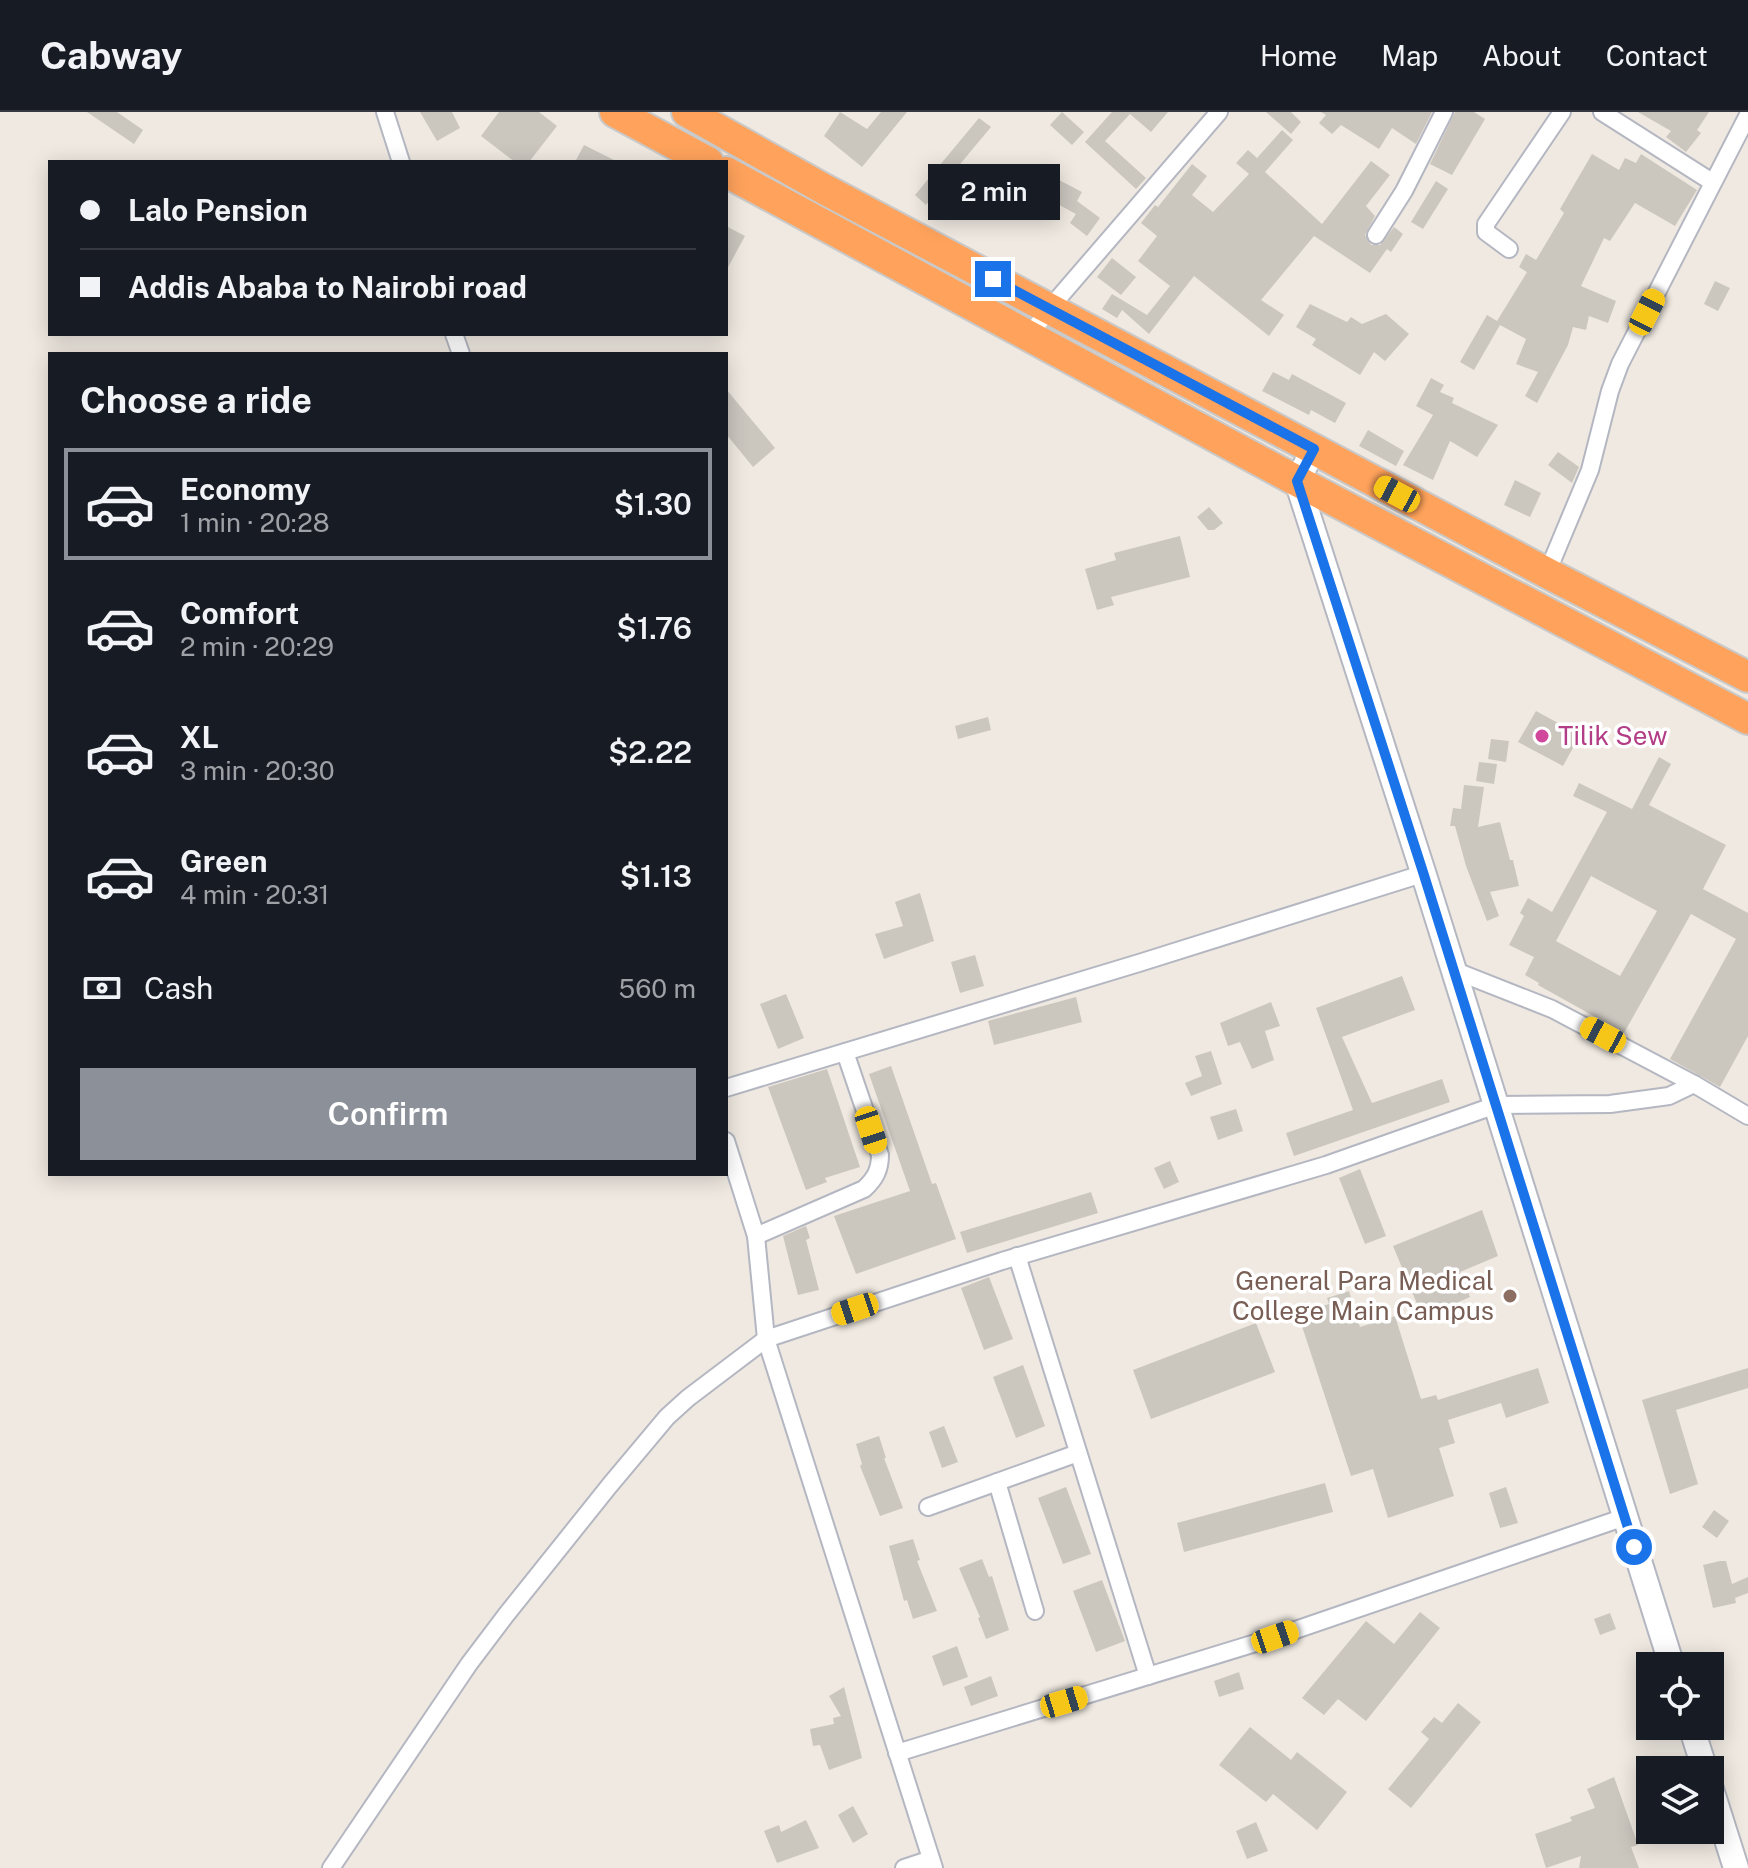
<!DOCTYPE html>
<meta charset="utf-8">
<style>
body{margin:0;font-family:"Public Sans",sans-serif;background:#242831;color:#f1f3f6;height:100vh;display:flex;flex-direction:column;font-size:30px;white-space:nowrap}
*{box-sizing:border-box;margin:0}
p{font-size:26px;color:#9ea1a6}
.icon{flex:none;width:44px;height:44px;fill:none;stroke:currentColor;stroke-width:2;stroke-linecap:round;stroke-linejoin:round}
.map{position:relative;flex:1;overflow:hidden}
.side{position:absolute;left:48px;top:240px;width:680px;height:824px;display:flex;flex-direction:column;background:#171b24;border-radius:0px;box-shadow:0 4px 20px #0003}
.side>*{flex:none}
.banner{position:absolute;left:48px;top:48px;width:680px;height:176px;border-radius:0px;box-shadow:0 4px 20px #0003;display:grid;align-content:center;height:176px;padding:0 32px;background:#171b24}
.controls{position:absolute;left:1636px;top:1540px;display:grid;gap:16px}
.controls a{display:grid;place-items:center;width:88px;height:88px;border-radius:0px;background:#171b24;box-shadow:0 4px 20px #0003;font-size:40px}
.end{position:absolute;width:36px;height:36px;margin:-18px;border:10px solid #1a73e8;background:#fff;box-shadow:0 0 0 4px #fff}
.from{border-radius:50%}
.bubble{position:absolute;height:56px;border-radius:0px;background:#171b24;box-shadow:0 4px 20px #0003;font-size:26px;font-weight:600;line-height:56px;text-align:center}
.car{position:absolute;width:24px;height:48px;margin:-24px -12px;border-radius:10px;box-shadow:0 0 6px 2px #0007;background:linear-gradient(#f5c518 24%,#345 0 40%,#f5c518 0 76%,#345 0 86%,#f5c518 0)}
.banner b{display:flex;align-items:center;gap:28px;height:76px;font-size:30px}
.banner b+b{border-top:2px solid #363941}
.banner i{width:20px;height:20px;background:#f1f3f6}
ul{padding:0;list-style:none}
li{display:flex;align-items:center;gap:24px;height:112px;margin:0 16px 12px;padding:0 16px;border:4px solid transparent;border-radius:0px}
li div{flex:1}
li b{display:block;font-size:30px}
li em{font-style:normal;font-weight:600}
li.current{border-color:#8c9099}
li>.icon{width:72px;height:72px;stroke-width:1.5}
h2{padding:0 32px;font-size:36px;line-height:96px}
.pay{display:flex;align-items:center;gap:20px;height:88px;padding:0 32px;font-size:30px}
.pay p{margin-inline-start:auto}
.primary-button{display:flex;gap:16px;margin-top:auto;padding:16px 32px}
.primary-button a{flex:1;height:92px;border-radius:0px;background:#8c9099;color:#fff;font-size:32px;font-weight:600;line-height:92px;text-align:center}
header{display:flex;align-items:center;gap:48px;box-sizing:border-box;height:112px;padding:0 40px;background:#171b24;border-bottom:2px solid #363941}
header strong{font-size:38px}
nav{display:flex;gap:44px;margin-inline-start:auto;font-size:28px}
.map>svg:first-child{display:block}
.building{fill:#cbc7bf;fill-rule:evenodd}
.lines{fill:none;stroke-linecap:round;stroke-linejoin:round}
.street-casing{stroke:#b4b7c1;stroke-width:20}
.secondary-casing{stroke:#b4b7c1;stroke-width:28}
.highway-casing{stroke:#c9c9c9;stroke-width:34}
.street{stroke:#fff;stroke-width:16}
.secondary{stroke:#fff;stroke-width:24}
.highway{stroke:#ffa35c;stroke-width:30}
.route{stroke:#1a73e8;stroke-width:10}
.hotel-dot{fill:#d1479c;stroke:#fff;stroke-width:3}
.education-dot{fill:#8d6e63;stroke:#fff;stroke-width:3}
.labels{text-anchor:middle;stroke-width:7;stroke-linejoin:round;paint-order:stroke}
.hotel-label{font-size:26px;fill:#b23c85;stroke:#fff;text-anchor:start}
.education-label{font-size:26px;fill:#785e54;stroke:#fff;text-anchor:end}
</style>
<header>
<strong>Cabway</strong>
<nav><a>Home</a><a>Map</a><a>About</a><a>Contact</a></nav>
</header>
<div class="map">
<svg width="1748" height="1756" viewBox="0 0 1748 1756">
<rect width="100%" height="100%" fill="#efe9e1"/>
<g class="building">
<path d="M87 0H117L143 18 134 32Z"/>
<path d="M420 0H452L460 16 437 29Z"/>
<path d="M499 0H539L557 14 529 50H515L481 24Z"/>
<path d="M840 0 867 17 881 0H907L862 55 824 24Z"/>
<path d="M1062 0 1084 20 1072 33 1050 13Z"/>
<path d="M1112 0H1168L1151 20 1130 2 1105 29 1146 66 1136 77 1085 30Z"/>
<path d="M1266 0H1291L1301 10 1291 22Z"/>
<path d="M1321 0H1432L1416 32 1392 16 1379 37 1341 13 1332 22 1319 11 1326 3Z"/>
<path d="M1455 0H1474L1485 7 1452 63 1430 52Z"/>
<path d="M1638 0H1709L1697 18 1701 21 1686 40 1666 25 1671 19Z"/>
<path d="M979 6 991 15 926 93 915 83Z"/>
<path d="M1282 18 1293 28 1265 60 1322 112 1371 49 1390 63 1366 94 1375 104 1365 123 1371 133H1380L1394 115 1403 122 1391 140 1387 137 1370 161 1314 124 1261 188 1284 203 1269 224 1194 164 1149 222 1122 198 1117 206 1102 197 1112 182 1147 203 1170 174 1138 149 1157 124 1141 111 1155 93 1158 95 1192 52 1207 64 1192 83 1213 100 1249 62 1236 51 1248 38 1257 46Z"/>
<path d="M584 33 618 50H575Z"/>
<path d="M1592 42 1619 58 1625 46 1636 51 1641 42 1697 78 1675 114 1635 91 1610 129 1604 126 1581 174 1616 189 1608 211 1589 204 1586 218 1573 215 1568 233 1537 291 1525 284 1538 260 1516 252 1526 227 1500 213 1474 258 1460 250 1487 203 1497 209 1527 160 1519 155 1526 142 1536 148 1564 101 1560 97Z"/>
<path d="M1059 68 1082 80 1077 89 1100 106 1087 124 1070 111 1076 102 1048 87Z"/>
<path d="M1436 69 1448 77 1423 117 1411 110Z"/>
<path d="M726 114 745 124 726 159Z"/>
<path d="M1112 146 1136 165 1121 183 1097 165Z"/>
<path d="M1715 169 1730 176 1718 199 1704 192Z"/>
<path d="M1310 192 1347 210 1351 205 1362 212 1386 202 1409 222 1385 249 1374 240 1360 263 1312 233 1316 227 1296 215Z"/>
<path d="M1273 260 1289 268 1292 262 1346 291 1335 311 1311 298 1309 303 1262 279Z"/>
<path d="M1431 266 1444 273 1440 280 1454 286 1452 291 1498 313 1477 345 1450 329 1433 368 1403 353 1433 303 1416 294Z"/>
<path d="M726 277 775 336 753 355 726 322Z"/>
<path d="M1368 318 1404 339 1396 354 1359 334Z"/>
<path d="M1558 340 1579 355 1572 371 1548 353Z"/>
<path d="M1515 368 1541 381 1530 405 1504 393Z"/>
<path d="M1209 395 1223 411 1214 418H1208L1197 405Z"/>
<path d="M1180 424 1190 465 1111 485 1114 493 1097 498 1085 457 1116 448 1114 441Z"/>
<path d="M1536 599 1580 623 1563 654 1518 630Z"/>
<path d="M988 605 991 618 958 627 955 614Z"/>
<path d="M1491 627 1509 629 1506 650 1488 647Z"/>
<path d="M1659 645 1671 652 1649 693 1726 733 1703 777 1748 801V924L1720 975 1670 947 1736 827 1691 802 1624 921 1538 873 1539 871 1525 863 1534 845 1509 833 1524 804 1520 801 1528 786 1552 800 1607 700 1573 684 1579 671 1632 697ZM1591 764 1657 799 1620 864 1556 829Z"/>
<path d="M1479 650 1497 652 1494 672 1476 669Z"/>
<path d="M1464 673 1484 675 1478 715 1500 710 1510 748H1513L1519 774 1490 780 1499 804 1487 809 1466 754 1455 714H1450L1453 696 1461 697Z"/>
<path d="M920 781 934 829 884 847 875 822 903 814 895 790Z"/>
<path d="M975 843 984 874 960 881 951 850Z"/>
<path d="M1402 864 1415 898 1342 925 1372 991 1442 967 1450 990 1294 1044 1286 1021 1353 998 1316 896Z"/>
<path d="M786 882 804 926 778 937 760 892Z"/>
<path d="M1076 885 1082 910 994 933 988 909Z"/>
<path d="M1271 890 1280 914 1265 919 1274 948 1252 957 1240 930 1228 934 1220 911Z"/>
<path d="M1211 939 1222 972 1191 984 1185 971 1202 964 1195 944Z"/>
<path d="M891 954 932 1072 936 1071 956 1127 856 1162 834 1104 910 1079 869 962Z"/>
<path d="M827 957 860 1055 825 1066 827 1070 806 1078 768 975Z"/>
<path d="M1236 997 1243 1019 1218 1028 1210 1005Z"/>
<path d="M1170 1049 1179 1070 1164 1077 1154 1056Z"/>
<path d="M1360 1057 1386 1124 1365 1132 1339 1066Z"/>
<path d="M1091 1080 1098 1101 967 1141 960 1120Z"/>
<path d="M1482 1098 1498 1144 1460 1160 1470 1185 1423 1206 1393 1134Z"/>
<path d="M806 1114 810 1126 806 1128 819 1178 798 1183 783 1124Z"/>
<path d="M989 1165 1013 1227 984 1238 961 1176Z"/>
<path d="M1349 1179 1360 1215 1395 1204 1421 1287 1436 1283 1438 1288 1538 1256 1549 1291 1506 1306 1501 1291 1448 1308 1455 1331 1439 1336 1454 1384 1388 1406 1373 1357 1351 1364 1298 1202 1329 1192 1327 1186Z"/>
<path d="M1256 1211 1275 1260 1151 1307 1133 1258Z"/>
<path d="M1023 1253 1045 1314 1016 1326 993 1265Z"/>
<path d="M1748 1256V1276L1676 1298 1698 1372 1670 1382 1642 1288Z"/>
<path d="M944 1314 958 1350 942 1356 929 1320Z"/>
<path d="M879 1324 886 1346H884L903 1396 880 1404 860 1354 862 1352 856 1332Z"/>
<path d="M1325 1371 1333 1400 1184 1440 1177 1411Z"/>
<path d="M1066 1375 1091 1442 1063 1452 1038 1386Z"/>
<path d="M1506 1375 1518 1411 1500 1416 1489 1381Z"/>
<path d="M1714 1398 1729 1409 1717 1426 1702 1415Z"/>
<path d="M913 1427 920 1448 917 1449 937 1499 913 1507 907 1488 904 1489 889 1434Z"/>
<path d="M982 1447 989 1465 992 1464 1009 1518 986 1527 978 1506 980 1505 959 1456Z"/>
<path d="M1720 1449H1726L1732 1472 1748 1465V1481L1735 1486 1736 1491 1713 1496 1703 1453Z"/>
<path d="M1102 1468 1125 1529 1096 1540 1073 1479Z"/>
<path d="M1420 1500 1440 1516 1366 1609 1338 1587 1324 1603 1302 1586 1366 1509 1394 1532Z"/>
<path d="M1610 1501 1616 1517 1600 1523 1594 1507Z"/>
<path d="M957 1534 968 1565 943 1574 932 1544Z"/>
<path d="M1239 1560 1244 1577 1219 1585 1214 1569Z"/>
<path d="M991 1564 998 1584 971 1594 964 1575Z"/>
<path d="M844 1575 862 1646 829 1658 820 1633 813 1634 810 1617 834 1612 833 1606 841 1604 829 1584Z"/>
<path d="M1458 1591 1481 1610 1411 1696 1388 1677 1429 1627 1421 1620 1434 1605 1442 1611Z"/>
<path d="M1250 1615 1291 1648 1297 1640 1347 1680 1317 1718 1273 1682 1266 1690 1219 1653Z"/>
<path d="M1614 1665 1638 1733 1631 1735 1639 1756H1579L1581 1744 1546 1756 1535 1722 1572 1709 1570 1705 1595 1696 1587 1677Z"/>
<path d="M853 1694 868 1722 853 1731 838 1703Z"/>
<path d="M806 1708 819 1736 777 1751 764 1719 779 1713 781 1720Z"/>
<path d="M1256 1710 1268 1739 1247 1747 1236 1719Z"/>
</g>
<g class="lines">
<defs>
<g id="street">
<path d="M385 0 401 50"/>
<path d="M1602 0 1712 70"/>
<path d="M1376 123 1404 79 1444 0"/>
<path d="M1509 137 1486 120V112L1562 0"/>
<path d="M454 222 461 242"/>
<path d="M1030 223 1049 197 1219 0"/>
<path d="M1547 461 1590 358 1610 279 1620 252 1748 3"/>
<path d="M1453 858 1552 897 1694 972 1748 1004"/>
<path d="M726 976 1139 851 1422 762"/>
<path d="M726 1029 756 1124 766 1227 934 1756"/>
<path d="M756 1124 864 1077C875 1067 880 1058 880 1043L845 940"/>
<path d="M1017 1144 1148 1564"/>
<path d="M997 1370 1035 1499"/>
<path d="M928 1395 1078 1341"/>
<path d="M897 1641 1275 1525 1625 1405"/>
<path d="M331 1756 469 1552 506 1503 610 1373 667 1305 688 1286 766 1227 1002 1149 1326 1053 1496 993 1610 992 1669 984 1694 972"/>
<path d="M904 1756 931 1747"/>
</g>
<g id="secondary">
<path d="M1314 337 1297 369 1423 760 1672 1554"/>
<path d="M1691 1614 1705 1658"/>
<path d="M1710 1674 1736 1756"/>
</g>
<g id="highway">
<path d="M615 0 708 50"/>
<path d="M687 0 824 77 1547 461 1748 565"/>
<path d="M726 60 1297 369 1748 607"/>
</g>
</defs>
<use href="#street" class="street-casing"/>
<use href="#secondary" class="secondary-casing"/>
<use href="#highway" class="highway-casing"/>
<use href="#street" class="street"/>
<use href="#secondary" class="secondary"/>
<use href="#highway" class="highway"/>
</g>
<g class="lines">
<path class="route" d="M993 167 1314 337 1297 369 1423 760 1634 1435"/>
</g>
<circle class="hotel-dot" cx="1542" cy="624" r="8"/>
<circle class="education-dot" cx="1510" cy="1184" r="8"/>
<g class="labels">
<g class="hotel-label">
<text x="1558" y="633">Tilik Sew</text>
</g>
<g class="education-label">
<text x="1494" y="1178">General Para Medical<tspan x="1494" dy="30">College Main Campus</tspan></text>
</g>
</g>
</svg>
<div class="controls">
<a><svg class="icon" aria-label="locate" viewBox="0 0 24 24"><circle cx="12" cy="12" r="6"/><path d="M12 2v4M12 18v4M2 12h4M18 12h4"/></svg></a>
<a><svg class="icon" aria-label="layers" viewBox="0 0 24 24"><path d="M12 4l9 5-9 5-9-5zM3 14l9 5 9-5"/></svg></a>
</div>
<i class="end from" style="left:1634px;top:1435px"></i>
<i class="end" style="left:993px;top:167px"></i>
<div class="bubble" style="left:928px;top:52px;width:132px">2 min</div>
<i class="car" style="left:1647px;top:200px;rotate:27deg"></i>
<i class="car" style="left:1397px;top:382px;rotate:298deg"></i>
<i class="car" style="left:1603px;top:923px;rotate:298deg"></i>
<i class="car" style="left:871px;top:1018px;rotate:162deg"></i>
<i class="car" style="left:855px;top:1197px;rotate:252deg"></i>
<i class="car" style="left:1275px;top:1525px;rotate:71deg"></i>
<i class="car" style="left:1064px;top:1590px;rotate:73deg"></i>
<div class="banner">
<b><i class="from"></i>Lalo Pension</b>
<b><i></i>Addis Ababa to Nairobi road</b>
</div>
<section class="side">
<h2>Choose a ride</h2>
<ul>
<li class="current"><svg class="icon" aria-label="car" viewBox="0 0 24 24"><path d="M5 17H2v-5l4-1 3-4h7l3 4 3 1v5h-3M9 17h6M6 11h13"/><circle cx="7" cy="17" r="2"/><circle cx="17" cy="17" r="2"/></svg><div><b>Economy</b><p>1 min · 20:28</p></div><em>$1.30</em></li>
<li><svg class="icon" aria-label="car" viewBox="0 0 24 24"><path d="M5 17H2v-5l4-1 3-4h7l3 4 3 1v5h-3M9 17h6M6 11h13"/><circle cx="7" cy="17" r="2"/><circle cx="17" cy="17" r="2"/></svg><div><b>Comfort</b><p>2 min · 20:29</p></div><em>$1.76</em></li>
<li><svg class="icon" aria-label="car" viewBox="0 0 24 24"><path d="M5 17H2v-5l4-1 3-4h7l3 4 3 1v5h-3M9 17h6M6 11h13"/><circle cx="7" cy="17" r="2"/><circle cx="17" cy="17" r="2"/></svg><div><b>XL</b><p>3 min · 20:30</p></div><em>$2.22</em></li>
<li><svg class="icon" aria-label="car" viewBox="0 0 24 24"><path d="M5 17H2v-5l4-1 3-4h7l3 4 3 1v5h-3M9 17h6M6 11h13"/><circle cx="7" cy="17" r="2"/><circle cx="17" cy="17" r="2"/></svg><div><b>Green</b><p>4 min · 20:31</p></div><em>$1.13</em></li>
</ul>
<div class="pay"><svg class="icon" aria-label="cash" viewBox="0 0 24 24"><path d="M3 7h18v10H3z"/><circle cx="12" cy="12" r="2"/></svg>Cash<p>560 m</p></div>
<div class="primary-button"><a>Confirm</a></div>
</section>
</div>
